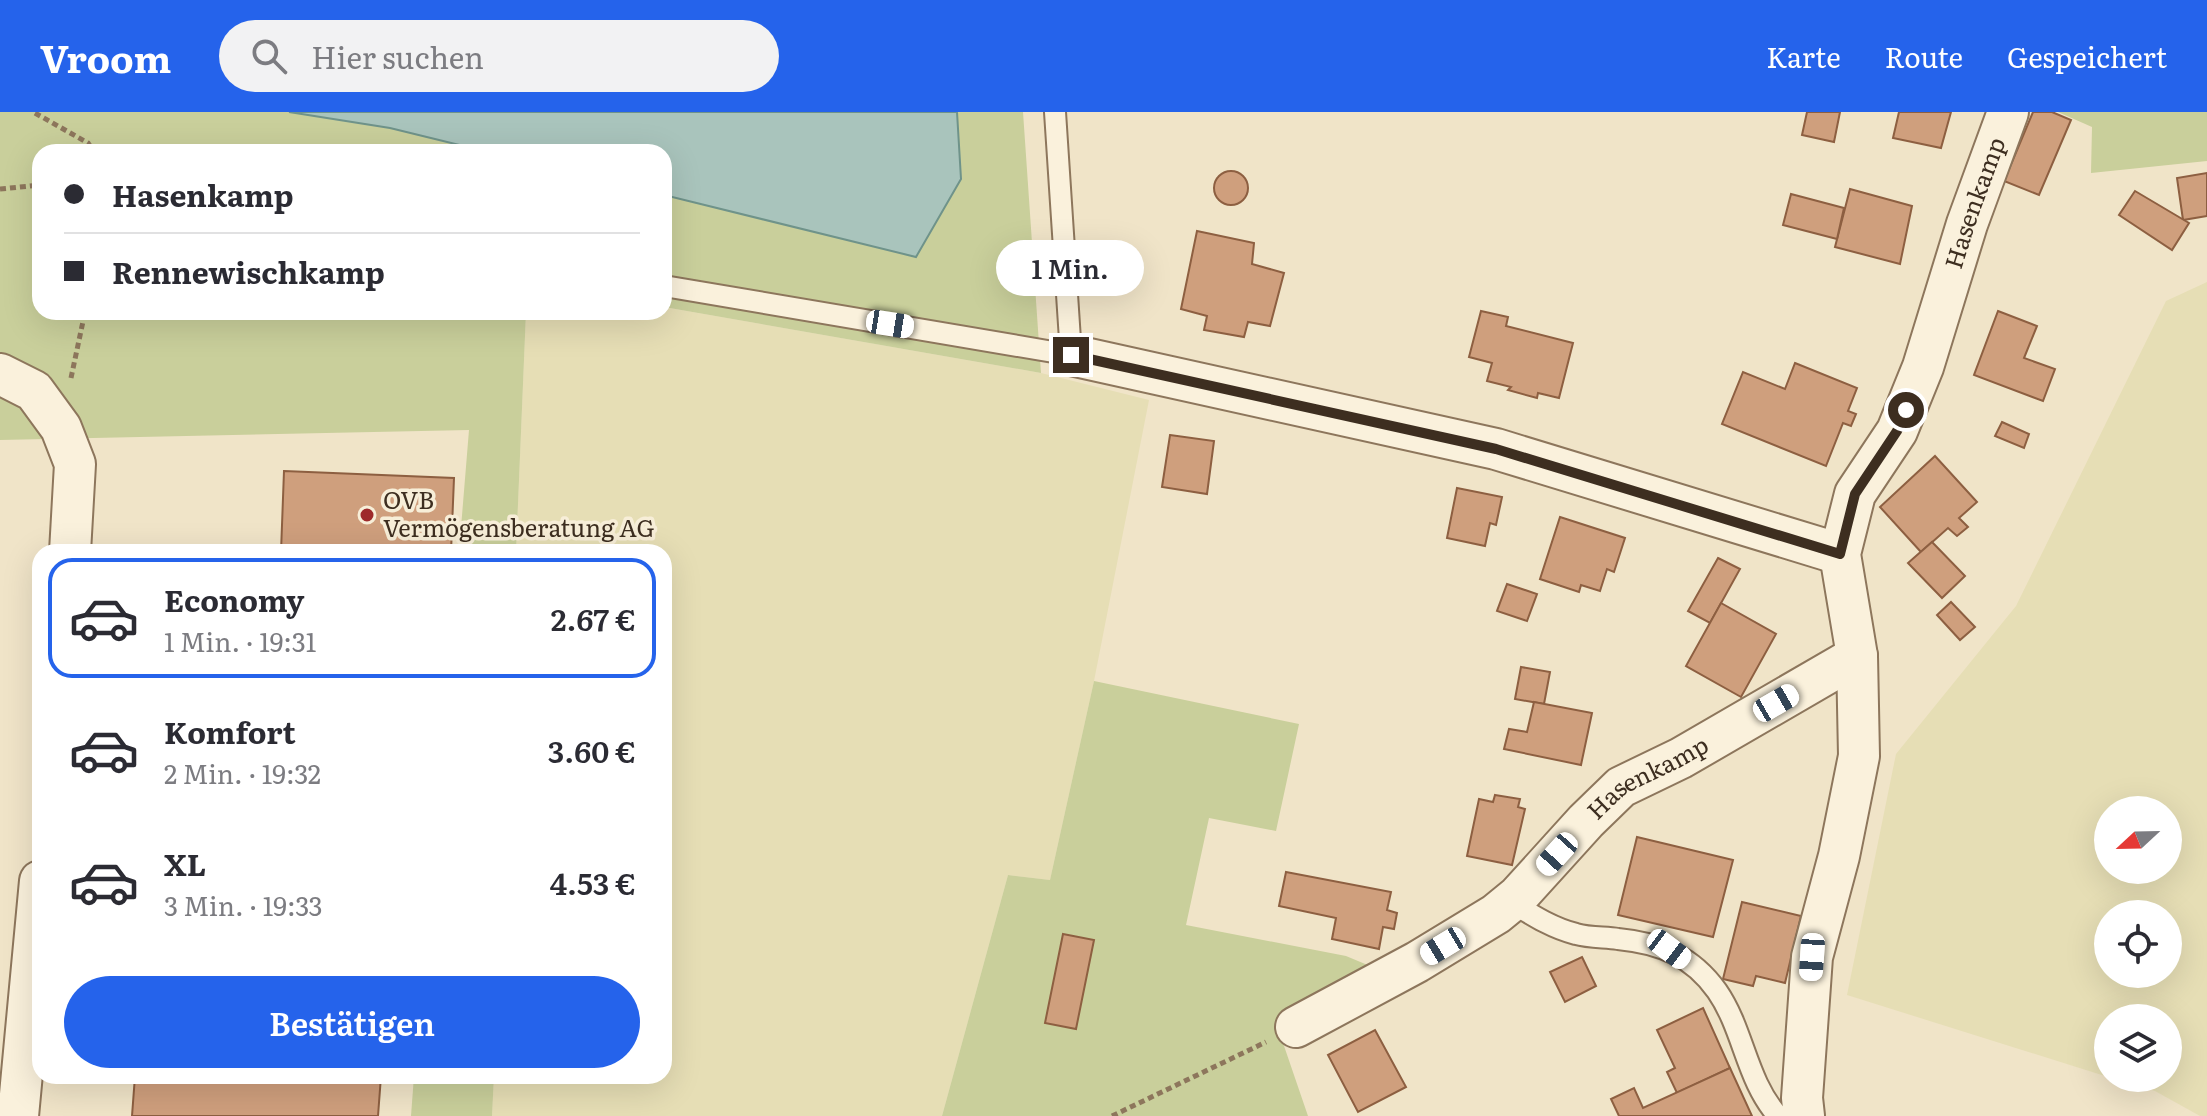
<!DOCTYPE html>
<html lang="de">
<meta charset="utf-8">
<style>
body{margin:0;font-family:Literata,serif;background:#f2f2f3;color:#2b2b33;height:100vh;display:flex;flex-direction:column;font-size:30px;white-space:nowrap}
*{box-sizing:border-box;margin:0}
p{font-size:26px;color:#7c7c81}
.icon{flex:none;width:44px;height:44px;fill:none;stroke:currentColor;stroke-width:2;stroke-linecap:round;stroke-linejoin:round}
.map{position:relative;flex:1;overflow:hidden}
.side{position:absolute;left:32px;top:432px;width:640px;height:540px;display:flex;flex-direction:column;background:#fff;border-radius:24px;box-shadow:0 8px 32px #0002}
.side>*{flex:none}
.guide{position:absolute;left:32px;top:32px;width:640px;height:176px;border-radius:24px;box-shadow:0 8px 32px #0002;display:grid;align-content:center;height:176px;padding:0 32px;background:#fff}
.needle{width:52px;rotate:248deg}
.tools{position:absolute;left:2094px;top:684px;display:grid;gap:16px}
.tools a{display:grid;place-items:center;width:88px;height:88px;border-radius:50%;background:#fff;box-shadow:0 8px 32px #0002;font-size:40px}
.end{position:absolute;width:36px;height:36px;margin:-18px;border:10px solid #3d2e20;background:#fff;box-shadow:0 0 0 4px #fff}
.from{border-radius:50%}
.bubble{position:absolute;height:56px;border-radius:28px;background:#fff;box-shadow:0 8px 32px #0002;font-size:26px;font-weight:600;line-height:56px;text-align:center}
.car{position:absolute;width:24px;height:48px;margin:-24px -12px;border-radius:10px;box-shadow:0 0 6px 2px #0007;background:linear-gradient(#fff 24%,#345 0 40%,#fff 0 76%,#345 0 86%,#fff 0)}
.guide b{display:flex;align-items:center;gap:28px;height:76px;font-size:30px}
.guide b+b{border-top:2px solid #e1e1e2}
.guide i{width:20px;height:20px;background:#2b2b33}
ul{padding:14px 0 0;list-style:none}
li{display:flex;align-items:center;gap:24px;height:120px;margin:0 16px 12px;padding:0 16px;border:4px solid transparent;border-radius:24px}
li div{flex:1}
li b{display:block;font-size:30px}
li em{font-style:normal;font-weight:600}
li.selected{border-color:#2563eb}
li>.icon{width:72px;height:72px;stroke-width:1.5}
.button{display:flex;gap:16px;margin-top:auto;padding:16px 32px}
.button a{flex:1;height:92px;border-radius:48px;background:#2563eb;color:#fff;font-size:32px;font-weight:600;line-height:92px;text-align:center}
header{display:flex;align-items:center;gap:48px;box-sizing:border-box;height:112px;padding:0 40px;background:#2563eb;color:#fff}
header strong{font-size:38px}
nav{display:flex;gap:44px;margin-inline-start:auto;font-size:28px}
.search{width:560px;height:72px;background:#f2f2f3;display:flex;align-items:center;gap:20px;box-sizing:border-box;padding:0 28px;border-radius:44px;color:#7c7c81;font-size:30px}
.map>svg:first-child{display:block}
.farmland{fill:#e6deb5;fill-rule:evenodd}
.green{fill:#c9cf9b}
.water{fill:#a9c4bc;stroke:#6f938a;stroke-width:2}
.building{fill:#cf9f7d;stroke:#8d5f41;stroke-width:2}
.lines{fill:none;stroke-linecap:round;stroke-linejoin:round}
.service-casing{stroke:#8d765c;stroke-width:24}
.minor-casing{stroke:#8d765c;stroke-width:44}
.path{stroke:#8d765c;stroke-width:5;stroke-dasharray:6 4;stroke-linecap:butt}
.service{stroke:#faf1dc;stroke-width:20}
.minor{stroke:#faf1dc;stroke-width:40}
.route{stroke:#3d2e20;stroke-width:10}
.poi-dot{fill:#9e2a2b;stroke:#f7eed8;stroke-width:3}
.labels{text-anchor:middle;stroke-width:7;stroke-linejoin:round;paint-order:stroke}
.street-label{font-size:24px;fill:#3d2e20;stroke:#f7eed8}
.poi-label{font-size:24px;fill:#3d2e20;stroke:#f7eed8;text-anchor:start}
</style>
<header>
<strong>Vroom</strong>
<div class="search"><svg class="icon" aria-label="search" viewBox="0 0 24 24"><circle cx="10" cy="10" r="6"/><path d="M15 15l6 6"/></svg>Hier suchen</div>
<nav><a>Karte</a><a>Route</a><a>Gespeichert</a></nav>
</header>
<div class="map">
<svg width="2207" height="1004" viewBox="0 0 2207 1004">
<rect width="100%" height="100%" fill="#f0e4c8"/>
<g class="farmland">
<path d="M2207 170V1004H2200L2155 979 2112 966H2168V906H2108V965L1847 883 1896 642 2016 494 2166 189ZM2108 698H2168V758H2108ZM2108 802H2168V862H2108Z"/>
<path d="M664 195 1041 261 1149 288 1094 569 1050 768 1008 763 942 1004H492L494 964H664V440H516L526 200H664Z"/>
</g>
<g class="green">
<path d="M0 0H1023L1041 261 664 195V40H40V200H526L516 440H459L469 318 0 328Z"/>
<path d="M2058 0H2207V49L2091 61 2092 15Z"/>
<path d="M1094 569 1299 612 1276 719 1209 706 1186 813 1346 844 1394 864 1282 928 1308 1004H942L1008 763 1050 768Z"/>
<path d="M414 964H494L492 1004H411Z"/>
</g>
<path class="water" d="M289 0H957L961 67 916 145 664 83V40H488L390 16Z"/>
<g class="building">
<path d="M1807 0H1840L1834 30 1802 23Z"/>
<path d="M1899 0H1951L1941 36 1893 26Z"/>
<path d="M2033 0H2052L2071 8 2039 83 2004 69Z"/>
<circle cx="1231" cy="76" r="17"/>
<path d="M2207 61V104L2183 108 2177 66Z"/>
<path d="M1850 77 1912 94 1900 152 1835 135Z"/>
<path d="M2135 79 2189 111 2172 138 2119 103Z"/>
<path d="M1791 82 1844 96 1837 127 1783 113Z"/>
<path d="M1197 119 1254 131 1252 152 1284 161 1270 214 1248 210 1244 225 1204 218 1207 204 1181 197Z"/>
<path d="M1481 199 1508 205 1506 214 1573 231 1559 286 1538 281 1537 286 1508 278 1511 275 1487 269 1492 251 1469 245Z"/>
<path d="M1998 199 2037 214 2024 246 2055 257 2043 289 1974 263Z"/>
<path d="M1795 251 1857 276 1848 299 1856 302 1851 314 1843 311 1826 354 1722 312 1743 260 1785 277Z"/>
<path d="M2002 310 2029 322 2024 336 1995 324Z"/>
<path d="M1170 323 1214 329 1207 382 1162 375Z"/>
<path d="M1935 344 1977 390 1959 406 1968 415 1957 424 1948 416 1921 440 1880 395Z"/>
<path d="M284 359 454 366 451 440H281Z"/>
<path d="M1457 376 1502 385 1496 413 1490 411 1485 434 1447 426Z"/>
<path d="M1560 405 1625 426 1614 460 1607 457 1600 479 1581 473 1579 480 1540 467Z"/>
<path d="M1932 430 1965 464 1942 486 1908 451Z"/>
<path d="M1718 446 1740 457 1710 511 1688 499Z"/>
<path d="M1507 472 1537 482 1527 509 1497 499Z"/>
<path d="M1951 490 1975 515 1960 528 1937 503Z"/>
<path d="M1721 491 1776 522 1741 585 1686 554Z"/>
<path d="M1521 555 1550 560 1544 592 1515 587Z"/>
<path d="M1534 590 1592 601 1581 653 1504 637 1509 617 1527 620Z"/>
<path d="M1495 683 1520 687 1518 695 1525 697 1512 753 1467 744 1479 687 1493 690Z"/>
<path d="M1637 725 1733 748 1713 825 1618 803Z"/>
<path d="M1286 760 1391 780 1387 798 1397 801 1394 817 1383 815 1379 837 1332 827 1336 806 1279 794Z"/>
<path d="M1742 790 1801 804 1785 871 1756 864 1753 874 1723 867Z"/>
<path d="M1063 822 1094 828 1076 917 1045 911Z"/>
<path d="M1582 845 1596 874 1565 890 1550 860Z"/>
<path d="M1703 896 1730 956 1677 981 1667 960 1675 956 1657 918Z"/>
<path d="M1375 918 1406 975 1358 1000 1328 943Z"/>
<path d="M1730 956 1752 1004H1619L1611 987 1634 976 1643 996Z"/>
<path d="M135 964H381L378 1004H132Z"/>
</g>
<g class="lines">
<defs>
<g id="service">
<path d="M664 174 1071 243 1055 0"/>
<path d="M1511 790C1532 803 1552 816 1576 822 1590 826 1605 825 1618 827 1660 831 1692 844 1717 879 1744 918 1746 968 1778 1004"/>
</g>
<g id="minor">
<path d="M1071 243 1496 337 1840 442"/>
<path d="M0 262 34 279 61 316 75 352 70 440"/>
<path id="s1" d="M1296 915 1417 850 1496 802 1518 784 1586 709 1621 675 1681 646 1857 544"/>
<path d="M18 1004 40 769"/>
<path id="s2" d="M1804 1004 1802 986 1812 845 1839 744 1859 644 1857 544 1840 442 1855 382 1897 319 1923 255 1967 112 2008 0"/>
</g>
</defs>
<use href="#service" class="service-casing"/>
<use href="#minor" class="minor-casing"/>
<g class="path">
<path d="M35 1 88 31 94 40"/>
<path d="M0 77 40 73"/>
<path d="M71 266 85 200"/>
<path d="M1112 1004 1266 930"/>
</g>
<use href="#service" class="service"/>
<use href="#minor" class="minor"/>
</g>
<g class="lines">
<path class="route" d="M1071 243 1496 337 1840 442 1855 382 1897 319 1906 298"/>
</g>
<circle class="poi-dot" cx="367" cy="403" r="8"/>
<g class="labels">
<g class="street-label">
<text dy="8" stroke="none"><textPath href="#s2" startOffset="948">Hasenkamp</textPath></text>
<text dy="8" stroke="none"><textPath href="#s1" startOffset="436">Hasenkamp</textPath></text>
</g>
<g class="poi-label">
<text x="383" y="397">OVB<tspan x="383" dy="28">Vermögensberatung AG</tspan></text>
</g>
</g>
</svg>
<div class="tools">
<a><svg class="needle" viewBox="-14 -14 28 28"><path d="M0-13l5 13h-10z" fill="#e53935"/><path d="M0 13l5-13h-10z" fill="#7c7c81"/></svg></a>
<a><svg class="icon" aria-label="locate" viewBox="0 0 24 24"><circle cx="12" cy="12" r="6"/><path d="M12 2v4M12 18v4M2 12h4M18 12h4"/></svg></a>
<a><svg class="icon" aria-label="layers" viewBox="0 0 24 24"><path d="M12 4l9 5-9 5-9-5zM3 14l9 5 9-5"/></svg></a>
</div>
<i class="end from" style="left:1906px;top:298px"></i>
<i class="end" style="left:1071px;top:243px"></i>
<div class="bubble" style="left:996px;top:128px;width:148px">1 Min.</div>
<i class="car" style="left:890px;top:212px;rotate:99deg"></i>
<i class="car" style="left:1776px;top:591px;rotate:60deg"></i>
<i class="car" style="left:1557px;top:742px;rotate:222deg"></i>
<i class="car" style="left:1443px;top:834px;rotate:239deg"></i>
<i class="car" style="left:1669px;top:837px;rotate:127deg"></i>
<i class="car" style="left:1812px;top:845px;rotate:184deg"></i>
<div class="guide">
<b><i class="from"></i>Hasenkamp</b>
<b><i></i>Rennewischkamp</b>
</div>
<section class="side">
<ul>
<li class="selected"><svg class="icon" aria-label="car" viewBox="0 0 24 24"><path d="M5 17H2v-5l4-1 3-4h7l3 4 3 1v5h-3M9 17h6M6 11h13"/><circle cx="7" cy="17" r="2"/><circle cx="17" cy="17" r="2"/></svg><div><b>Economy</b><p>1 Min. · 19:31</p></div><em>2.67 €</em></li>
<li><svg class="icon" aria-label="car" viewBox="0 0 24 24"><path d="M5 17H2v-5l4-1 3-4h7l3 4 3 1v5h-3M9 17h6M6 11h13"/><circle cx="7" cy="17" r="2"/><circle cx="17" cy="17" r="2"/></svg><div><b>Komfort</b><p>2 Min. · 19:32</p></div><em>3.60 €</em></li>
<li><svg class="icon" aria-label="car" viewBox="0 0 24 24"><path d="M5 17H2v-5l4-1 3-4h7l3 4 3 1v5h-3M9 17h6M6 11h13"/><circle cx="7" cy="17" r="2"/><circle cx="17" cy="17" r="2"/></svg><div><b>XL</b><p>3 Min. · 19:33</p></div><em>4.53 €</em></li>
</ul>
<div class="button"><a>Bestätigen</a></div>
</section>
</div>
